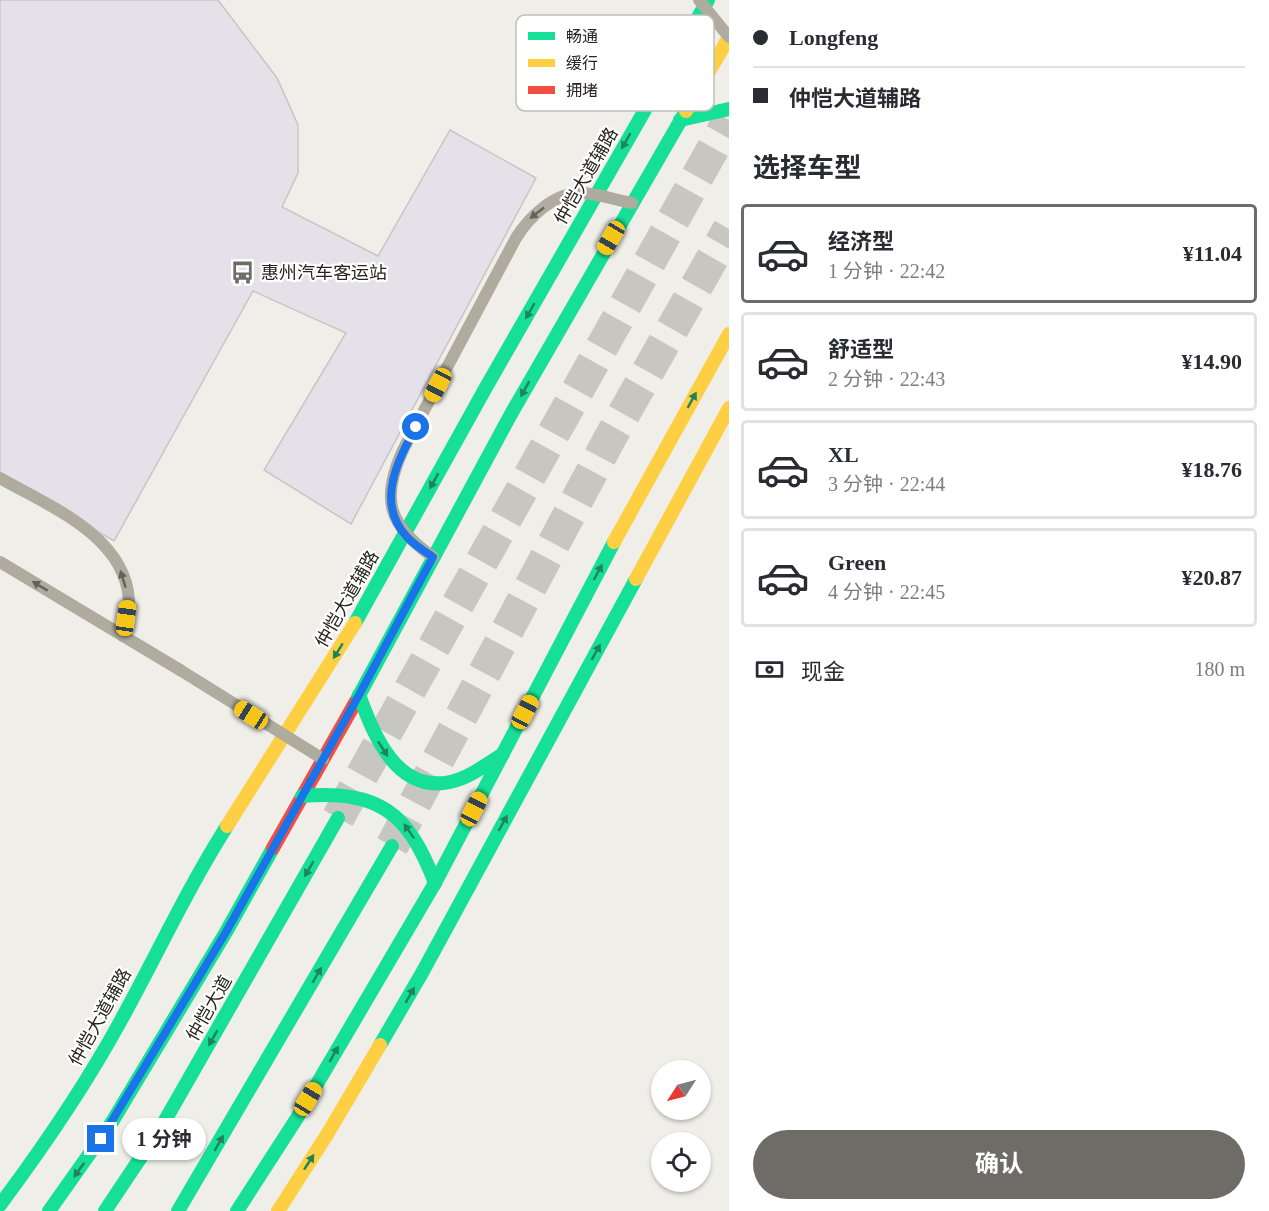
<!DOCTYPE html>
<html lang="zh">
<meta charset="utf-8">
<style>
body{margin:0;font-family:"Times New Roman","Noto Sans SC",serif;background:#f2f2f3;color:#2b2b33;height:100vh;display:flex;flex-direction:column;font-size:22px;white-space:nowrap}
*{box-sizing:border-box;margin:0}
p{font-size:20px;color:#7c7c81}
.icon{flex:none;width:33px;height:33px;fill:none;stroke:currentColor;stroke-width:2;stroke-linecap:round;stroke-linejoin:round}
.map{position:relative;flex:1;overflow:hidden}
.panel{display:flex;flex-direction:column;background:#fff;width:540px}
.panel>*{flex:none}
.guide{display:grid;align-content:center;height:132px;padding:0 24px;background:#fff}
.needle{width:39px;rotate:234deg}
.buttons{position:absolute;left:651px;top:1060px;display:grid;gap:12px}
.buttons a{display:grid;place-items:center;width:60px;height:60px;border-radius:50%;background:#fff;box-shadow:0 2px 4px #0004;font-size:30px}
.end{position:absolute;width:27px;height:27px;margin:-14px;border:8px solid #1a73e8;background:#fff;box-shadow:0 0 0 3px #fff}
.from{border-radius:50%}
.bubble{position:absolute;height:42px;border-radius:21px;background:#fff;box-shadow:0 2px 4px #0004;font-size:20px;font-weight:700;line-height:42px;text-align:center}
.car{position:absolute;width:18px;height:36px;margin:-18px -9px;border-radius:8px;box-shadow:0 0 4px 2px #0007;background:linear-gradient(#f5c518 24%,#345 0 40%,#f5c518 0 76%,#345 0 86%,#f5c518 0)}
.guide b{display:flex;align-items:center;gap:21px;height:57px;font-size:22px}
.guide b+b{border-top:2px solid #e1e1e2}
.guide i{width:15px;height:15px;background:#2b2b33}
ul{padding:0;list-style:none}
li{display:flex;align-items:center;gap:18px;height:99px;margin:0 12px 9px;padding:0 12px;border:3px solid #e1e1e2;border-radius:6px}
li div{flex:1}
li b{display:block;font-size:22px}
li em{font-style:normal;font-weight:700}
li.on{border-color:#6e6c67}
li>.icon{width:54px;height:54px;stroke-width:1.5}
h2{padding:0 24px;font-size:27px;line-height:72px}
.pay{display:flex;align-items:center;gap:15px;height:66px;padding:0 24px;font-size:22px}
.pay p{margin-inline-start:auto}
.action{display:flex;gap:12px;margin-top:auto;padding:12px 24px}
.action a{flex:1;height:69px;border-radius:36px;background:#6e6c67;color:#fff;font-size:24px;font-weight:700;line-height:69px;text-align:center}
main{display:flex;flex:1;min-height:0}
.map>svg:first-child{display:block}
.building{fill:#e5e1e9;stroke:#c7c6c5;stroke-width:1.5}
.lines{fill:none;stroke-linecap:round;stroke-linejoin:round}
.primary-tunnel{stroke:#c8c6c0;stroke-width:33;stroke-dasharray:33 16;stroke-linecap:butt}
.lane{stroke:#afab9e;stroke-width:12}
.fast{stroke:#16e098;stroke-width:14}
.slow{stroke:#ffcf43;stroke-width:14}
.jam{stroke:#f24e42;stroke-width:14}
.lane-bridge{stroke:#afab9e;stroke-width:12}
.fast-bridge{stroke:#16e098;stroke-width:14}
.oneway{fill:#1f835d}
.oneway2{fill:#65625a}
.route{stroke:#1a73e8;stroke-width:8}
.labels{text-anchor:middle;stroke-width:4.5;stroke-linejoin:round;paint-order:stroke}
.street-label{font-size:18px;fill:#282622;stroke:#fff}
.poi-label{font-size:18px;fill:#282622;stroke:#fff;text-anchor:start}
.key{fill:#fff;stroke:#bebebd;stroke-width:1.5}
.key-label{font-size:16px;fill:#282622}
</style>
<main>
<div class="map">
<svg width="729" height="1211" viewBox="0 0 729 1211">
<rect width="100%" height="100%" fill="#f0eee8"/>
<path class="building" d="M0 0H218L277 78 298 125V173L282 207 378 256 450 130 536 178 351 524 264 470 346 333 253 291 114 541 0 474Z"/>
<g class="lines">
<g class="primary-tunnel">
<path d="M338 818 729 120"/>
<path d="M392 846 610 438 729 229"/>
</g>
<g class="lane">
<path d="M0 478C48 506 125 535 129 600 129 611 125 625 123 636"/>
<path d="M0 562 180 670"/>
</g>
<g class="fast">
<path d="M680 120 729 109"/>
<path d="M355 623 485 389 708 0"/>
<path d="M355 703 511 414 686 111"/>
<path d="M380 1045 422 973 636 579"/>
<path d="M0 1205C44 1146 85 1086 120 1022 156 957 187 889 227 826"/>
<path d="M49 1211 112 1122 226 932 273 848"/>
<path d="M105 1211 163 1124 338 818"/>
<path d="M178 1211 392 846"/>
<path d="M237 1211 297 1118 435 883 614 542"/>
</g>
<g class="slow">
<path d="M686 111 729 37"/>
<path d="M614 542 729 334"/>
<path d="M636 579 729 408"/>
<path d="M227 826 355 623"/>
<path d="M278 1211 328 1133 380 1045"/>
</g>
<path class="jam" d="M273 848 355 703"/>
<g class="lane-bridge">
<path d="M699 0 729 37"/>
<path d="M433 557C388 525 380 499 404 448L516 238C529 217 554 193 580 193 597 193 615 200 632 203"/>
<path d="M180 670 323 759"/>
</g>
<g class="fast-bridge">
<path d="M359 695C374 735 396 793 450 782 469 778 487 764 503 754"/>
<path d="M302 796C379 790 408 812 435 883"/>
</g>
</g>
<defs><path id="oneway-solid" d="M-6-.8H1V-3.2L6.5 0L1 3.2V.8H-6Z" transform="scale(1.5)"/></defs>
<g class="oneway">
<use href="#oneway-solid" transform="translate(626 141) rotate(120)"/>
<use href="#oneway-solid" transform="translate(530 311) rotate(120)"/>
<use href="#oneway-solid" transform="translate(525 389) rotate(119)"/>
<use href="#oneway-solid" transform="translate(692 400) rotate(-61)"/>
<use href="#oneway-solid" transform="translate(434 481) rotate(119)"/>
<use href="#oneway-solid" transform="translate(598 572) rotate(-62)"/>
<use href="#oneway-solid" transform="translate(338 651) rotate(122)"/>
<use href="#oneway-solid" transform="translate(596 652) rotate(-61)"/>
<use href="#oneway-solid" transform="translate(383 749) rotate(57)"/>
<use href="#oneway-solid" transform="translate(503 823) rotate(-61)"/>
<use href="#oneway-solid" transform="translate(409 831) rotate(-125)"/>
<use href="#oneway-solid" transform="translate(309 869) rotate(120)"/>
<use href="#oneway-solid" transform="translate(317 975) rotate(-60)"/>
<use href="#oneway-solid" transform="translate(410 995) rotate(-61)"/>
<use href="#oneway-solid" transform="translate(213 1038) rotate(120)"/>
<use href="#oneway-solid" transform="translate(334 1054) rotate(-60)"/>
<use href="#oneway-solid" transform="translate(219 1143) rotate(-60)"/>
<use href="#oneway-solid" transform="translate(309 1162) rotate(-57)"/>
<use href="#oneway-solid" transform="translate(79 1170) rotate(126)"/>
</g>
<g class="oneway2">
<use href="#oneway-solid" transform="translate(537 213) rotate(142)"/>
<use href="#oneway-solid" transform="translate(123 579) rotate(-107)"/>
<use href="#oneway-solid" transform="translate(40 586) rotate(-149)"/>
</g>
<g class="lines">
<path class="route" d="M101 1139 226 932 359 695 433 557C424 551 414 545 407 537 375 503 398 460 416 427"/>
</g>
<defs>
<symbol id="bus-bare" viewBox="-9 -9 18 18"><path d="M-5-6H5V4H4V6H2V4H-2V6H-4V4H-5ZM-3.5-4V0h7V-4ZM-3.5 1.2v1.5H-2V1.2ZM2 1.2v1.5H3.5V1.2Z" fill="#6e6c67" stroke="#fff" stroke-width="2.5" paint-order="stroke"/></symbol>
</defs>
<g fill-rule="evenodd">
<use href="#bus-bare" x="226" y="256" width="33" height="33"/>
</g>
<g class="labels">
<g class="street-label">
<text transform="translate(586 176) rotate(-60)" y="6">仲恺大道辅路</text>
<text transform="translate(347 599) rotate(-60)" y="6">仲恺大道辅路</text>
<text transform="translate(209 1008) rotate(-60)" y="6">仲恺大道</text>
<text transform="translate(100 1017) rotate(-61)" y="6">仲恺大道辅路</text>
</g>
<g class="poi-label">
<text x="261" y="279">惠州汽车客运站</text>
</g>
</g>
<rect x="516" y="15" width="198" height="96" rx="9" class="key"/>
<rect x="528" y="32" width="27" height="8" fill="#16e098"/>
<rect x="528" y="59" width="27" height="8" fill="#ffcf43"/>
<rect x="528" y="86" width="27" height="8" fill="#f24e42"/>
<g class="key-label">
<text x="566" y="42">畅通</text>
<text x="566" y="69">缓行</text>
<text x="566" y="96">拥堵</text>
</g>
</svg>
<div class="buttons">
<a><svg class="needle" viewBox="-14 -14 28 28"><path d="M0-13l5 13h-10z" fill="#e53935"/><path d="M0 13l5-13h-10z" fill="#7c7c81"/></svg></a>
<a><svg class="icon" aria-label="locate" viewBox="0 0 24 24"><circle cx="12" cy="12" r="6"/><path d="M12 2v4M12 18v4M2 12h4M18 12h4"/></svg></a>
</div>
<i class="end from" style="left:416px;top:427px"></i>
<i class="end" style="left:101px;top:1139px"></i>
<div class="bubble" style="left:122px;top:1118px;width:84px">1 分钟</div>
<i class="car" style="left:611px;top:238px;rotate:210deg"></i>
<i class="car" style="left:438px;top:385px;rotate:208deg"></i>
<i class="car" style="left:126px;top:618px;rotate:8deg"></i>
<i class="car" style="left:525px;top:712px;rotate:28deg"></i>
<i class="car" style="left:251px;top:715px;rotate:302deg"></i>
<i class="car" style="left:474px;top:809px;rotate:27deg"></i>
<i class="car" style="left:308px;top:1099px;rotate:31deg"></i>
</div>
<section class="panel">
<div class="guide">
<b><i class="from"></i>Longfeng</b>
<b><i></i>仲恺大道辅路</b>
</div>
<h2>选择车型</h2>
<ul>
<li class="on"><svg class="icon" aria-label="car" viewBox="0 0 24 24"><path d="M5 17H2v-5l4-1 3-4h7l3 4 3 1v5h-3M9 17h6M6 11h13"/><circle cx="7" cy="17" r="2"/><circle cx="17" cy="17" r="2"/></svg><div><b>经济型</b><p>1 分钟 · 22:42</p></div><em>¥11.04</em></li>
<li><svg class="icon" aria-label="car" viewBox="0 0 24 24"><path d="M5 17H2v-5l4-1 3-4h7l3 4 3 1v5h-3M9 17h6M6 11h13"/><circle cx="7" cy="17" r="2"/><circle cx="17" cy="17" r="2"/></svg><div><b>舒适型</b><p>2 分钟 · 22:43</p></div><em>¥14.90</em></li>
<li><svg class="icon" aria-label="car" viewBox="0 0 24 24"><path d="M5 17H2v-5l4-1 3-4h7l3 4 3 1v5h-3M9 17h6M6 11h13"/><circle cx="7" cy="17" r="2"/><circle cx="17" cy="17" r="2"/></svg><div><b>XL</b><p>3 分钟 · 22:44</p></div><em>¥18.76</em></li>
<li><svg class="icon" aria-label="car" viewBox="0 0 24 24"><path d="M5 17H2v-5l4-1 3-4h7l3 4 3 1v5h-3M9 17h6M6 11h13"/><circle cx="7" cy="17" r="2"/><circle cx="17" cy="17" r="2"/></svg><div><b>Green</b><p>4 分钟 · 22:45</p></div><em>¥20.87</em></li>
</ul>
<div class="pay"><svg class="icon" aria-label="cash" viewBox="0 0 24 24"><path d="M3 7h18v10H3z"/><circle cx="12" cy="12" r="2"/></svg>现金<p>180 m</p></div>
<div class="action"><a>确认</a></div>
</section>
</main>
